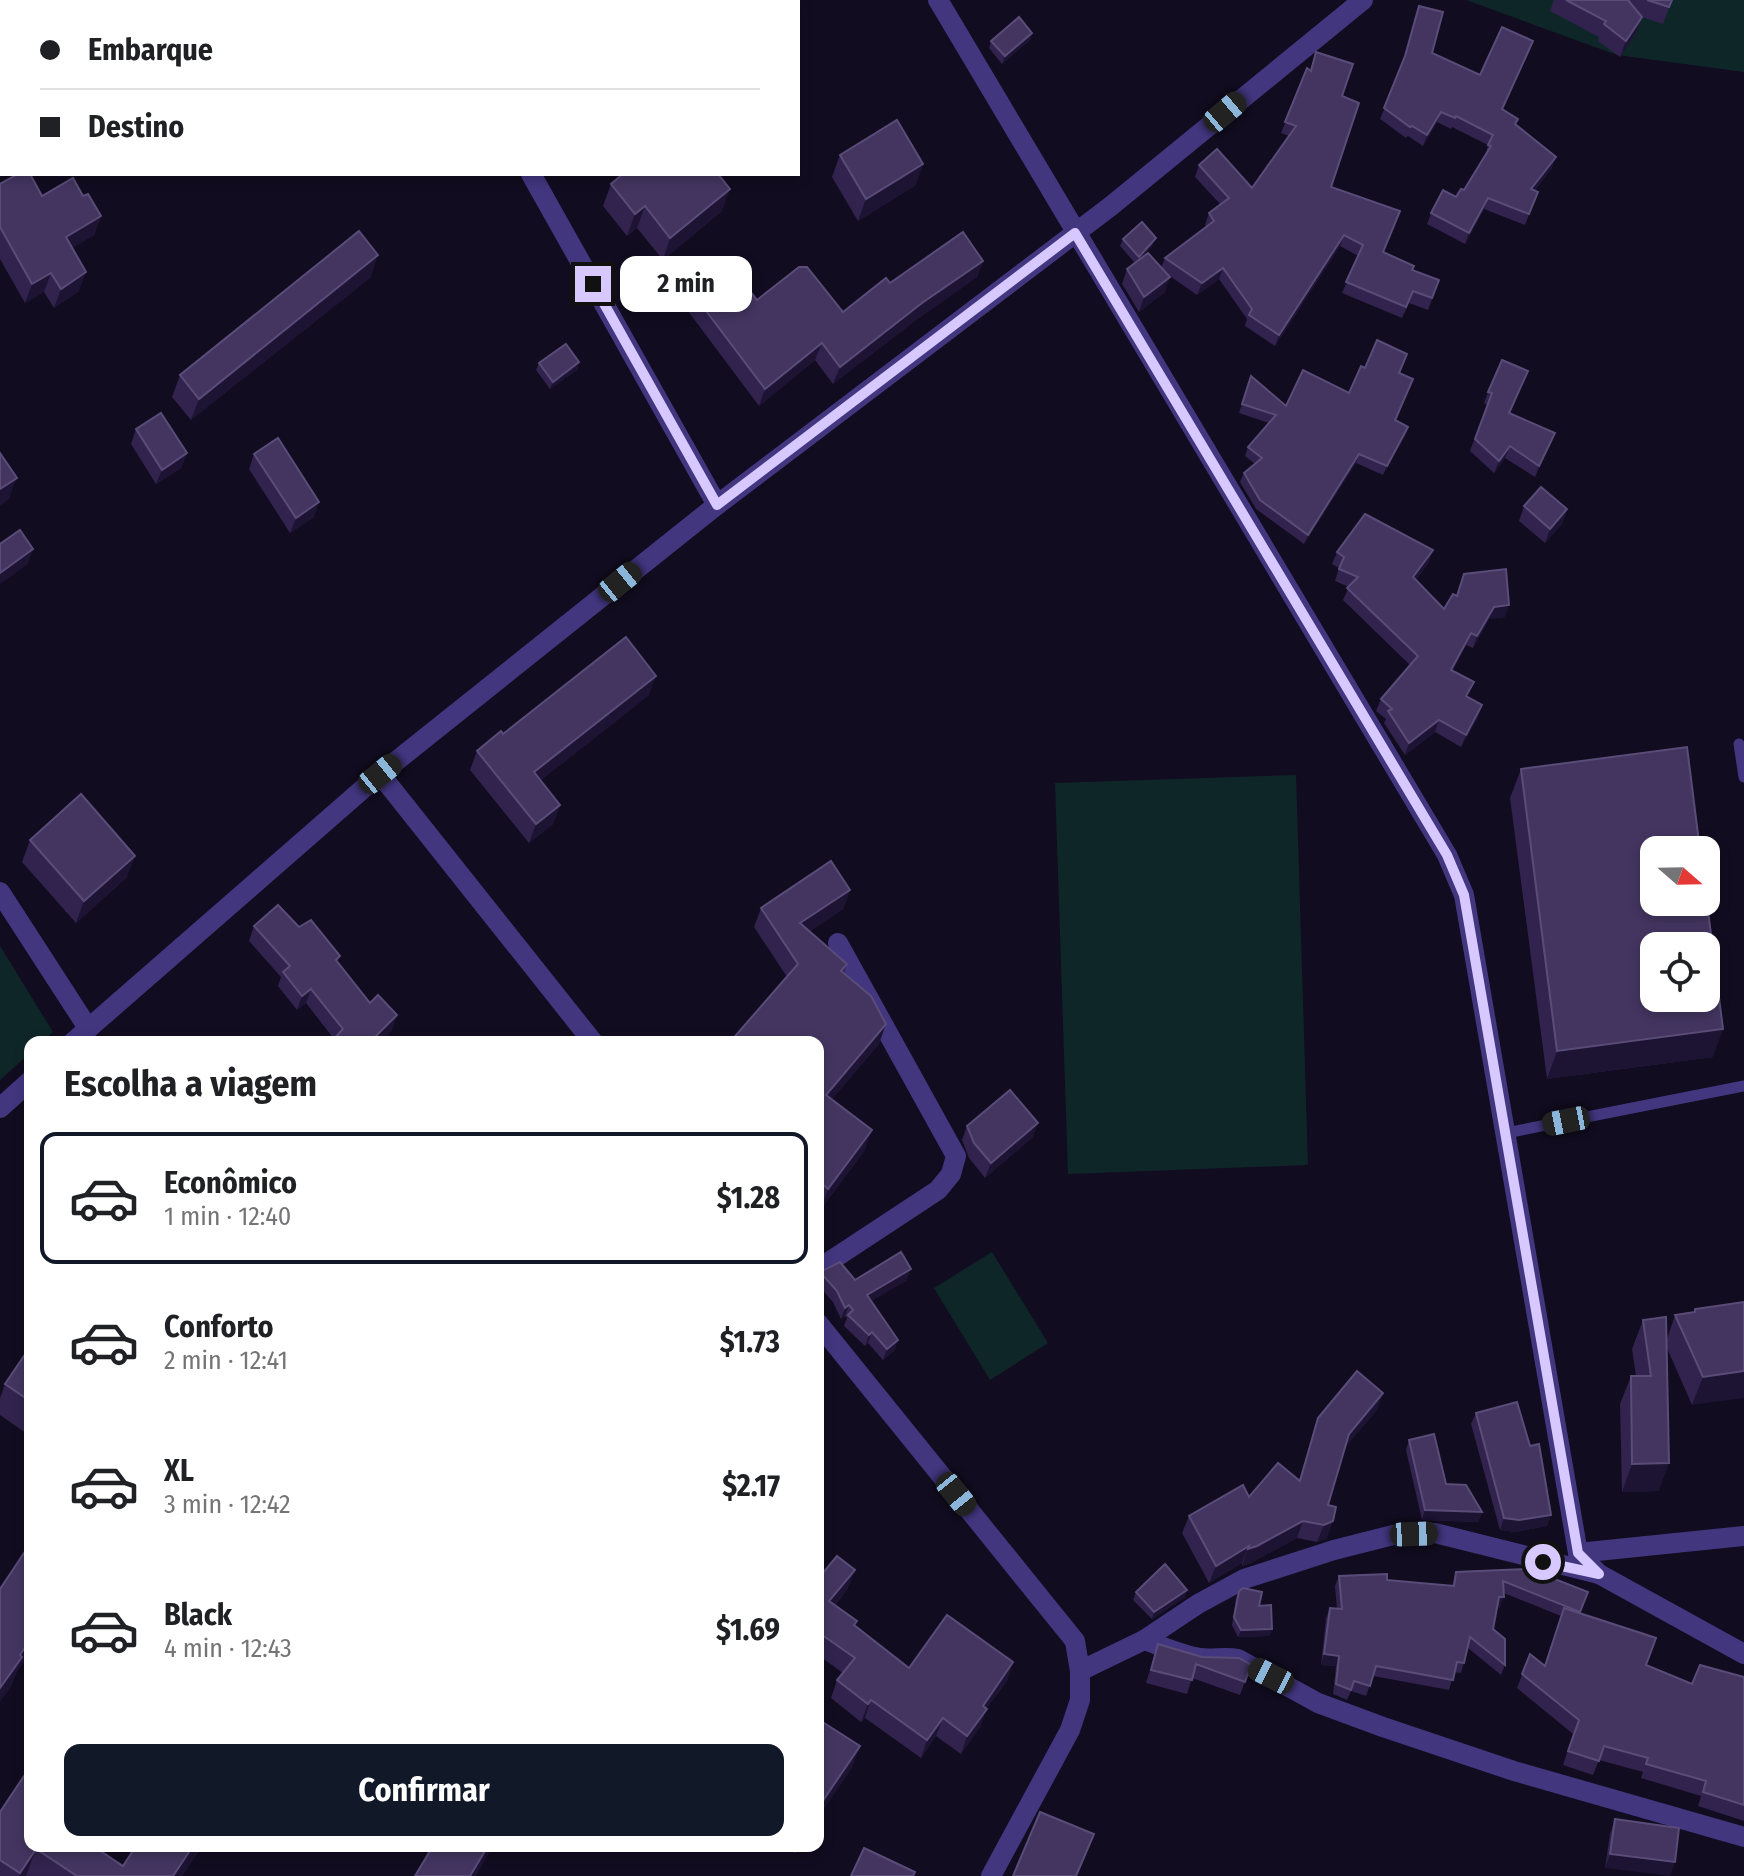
<!DOCTYPE html>
<html lang="pt">
<meta charset="utf-8">
<style>
body{margin:0;font-family:"Fira Sans Condensed",sans-serif;background:#f6f6f6;color:#202124;height:100vh;display:flex;flex-direction:column;font-size:30px;white-space:nowrap}
*{box-sizing:border-box;margin:0}
p{font-size:26px;color:#757577}
.icon{flex:none;width:44px;height:44px;fill:none;stroke:currentColor;stroke-width:2;stroke-linecap:round;stroke-linejoin:round}
.map{position:relative;flex:1;overflow:hidden}
.panel{position:absolute;left:24px;top:1036px;width:800px;height:816px;display:flex;flex-direction:column;background:#fff;border-radius:16px;box-shadow:0 4px 12px #0003}
.panel>*{flex:none}
.banner{position:absolute;left:0px;top:0px;width:800px;height:176px;box-shadow:0 4px 12px #0003;display:grid;align-content:center;height:176px;padding:0 40px;background:#fff}
.needle{width:52px;rotate:110deg}
.tools{position:absolute;left:1640px;top:836px;display:grid;gap:16px}
.tools a{display:grid;place-items:center;width:80px;height:80px;border-radius:16px;background:#fff;box-shadow:0 4px 12px #0003;font-size:40px}
.end{position:absolute;width:36px;height:36px;margin:-18px;border:10px solid #d7c9ff;background:#111;box-shadow:0 0 0 4px #111}
.from{border-radius:50%}
.bubble{position:absolute;height:56px;border-radius:16px;background:#fff;box-shadow:0 4px 12px #0003;font-size:26px;font-weight:700;line-height:56px;text-align:center}
.car{position:absolute;width:24px;height:48px;margin:-24px -12px;border-radius:10px;box-shadow:0 0 6px 2px #0007;background:linear-gradient(#222 24%,#8ab4d8 0 40%,#222 0 76%,#8ab4d8 0 86%,#222 0)}
.banner b{display:flex;align-items:center;gap:28px;height:76px;font-size:30px}
.banner b+b{border-top:2px solid #e0e0e0}
.banner i{width:20px;height:20px;background:#202124}
ul{padding:0;list-style:none}
li{display:flex;align-items:center;gap:24px;height:132px;margin:0 16px 12px;padding:0 24px;border:4px solid transparent;border-radius:16px}
li div{flex:1}
li b{display:block;font-size:30px}
li em{font-style:normal;font-weight:700}
li.current{border-color:#111827}
li>.icon{width:72px;height:72px;stroke-width:1.5}
h2{padding:0 40px;font-size:36px;line-height:96px}
.cta{display:flex;gap:16px;margin-top:auto;padding:16px 40px}
.cta a{flex:1;height:92px;border-radius:16px;background:#111827;color:#fff;font-size:32px;font-weight:700;line-height:92px;text-align:center}
.map>svg:first-child{display:block}
.green{fill:#0f2629}
.lines{fill:none;stroke-linecap:round;stroke-linejoin:round}
.service{stroke:#42367f;stroke-width:11}
.minor{stroke:#42367f;stroke-width:20}
.wall{fill:#31234d}
.shaded-wall{fill:#1d1333}
.building{fill:#433560;stroke:#5a4c79;stroke-width:2;fill-rule:evenodd}
.route{stroke:#d7c9ff;stroke-width:10}
</style>
<div class="map">
<svg width="1744" height="1876" viewBox="0 0 1744 1876">
<rect width="100%" height="100%" fill="#110c1f"/>
<g class="green">
<path d="M1466 0H1744V72L1617 55Z"/>
<path d="M1296 775 1308 1165 1068 1174 1055 783Z"/>
<path d="M0 946 53 1032 42 1042H30V1053L0 1080Z"/>
<path d="M992 1252 1048 1343 990 1380 934 1288Z"/>
</g>
<g class="lines">
<g class="service">
<path d="M1739 744 1744 777"/>
<path d="M1506 1133 1744 1086"/>
</g>
<g class="minor">
<path d="M433 0 435 2"/>
<path d="M938 0 1447 855 1464 895 1578 1553 1599 1574 1744 1654"/>
<path d="M531 174 717 505"/>
<path d="M380 774 593 1042"/>
<path d="M0 892 88 1028"/>
<path d="M73 1042 380 774 717 505 1111 206 1363 0"/>
<path d="M0 1108 30 1081"/>
<path d="M818 1269 938 1190 951 1174 956 1156 838 943"/>
<path d="M818 1323 1075 1641 1080 1671V1700L1070 1730 991 1876"/>
<path d="M1578 1553 1744 1536"/>
<path d="M1144 1640C1162 1646 1181 1655 1200 1658 1213 1660 1224 1656 1238 1659L1318 1703 1383 1727 1514 1771 1744 1837"/>
<path d="M1080 1671 1144 1640 1198 1604 1244 1579 1334 1550 1393 1535 1435 1533 1599 1574"/>
</g>
</g>
<g class="wall">
<path d="M1554 0H1672L1663 24 1642 17 1636 33 1620 57 1598 41 1599 37 1550 11Z"/>
<path d="M1419 6 1432 53 1480 75 1529 52 1503 109 1552 168 1535 190 1538 192 1525 225 1484 209 1465 244 1427 224 1431 213 1456 197 1464 190 1485 156 1488 145 1452 127 1451 129 1437 122 1423 146 1408 136 1406 138 1380 119 1403 63Z"/>
<path d="M1032 33 1030 40 1002 64 989 48 991 41Z"/>
<path d="M1316 52 1342 96 1331 187 1384 252 1412 270 1439 280 1428 310 1409 303 1402 318 1342 293 1358 256 1340 246 1275 346 1245 326 1247 319 1219 279 1197 295 1167 274 1165 292 1139 312 1122 284 1127 269 1135 263 1120 246 1123 239 1153 245 1142 257 1161 268 1165 258 1206 227 1205 225 1209 213 1220 204 1195 177 1199 165 1252 188 1289 136 1281 133 1307 68 1310 70Z"/>
<path d="M840 155 916 185 858 221 832 177Z"/>
<path d="M0 184 42 196H83L101 216 94 235 72 248 79 291 54 308 44 292 25 303 0 259Z"/>
<path d="M611 184 722 211 663 260 637 228 627 236 603 206Z"/>
<path d="M983 261 977 277 916 320 833 384 815 360 759 406 682 303 688 287 757 300 843 312 890 283Z"/>
<path d="M371 277 191 420 172 397 180 375Z"/>
<path d="M1407 354 1399 373 1413 379 1396 421 1408 427 1405 436 1383 475 1356 463 1304 544 1256 509 1240 482 1244 473 1255 464 1245 456 1248 447 1269 423 1239 413 1251 376 1286 406 1349 393 1365 368Z"/>
<path d="M579 362 577 370 550 389 536 370 539 363Z"/>
<path d="M1528 371 1510 413 1555 433 1535 477 1505 458 1494 473 1470 451 1487 405 1484 403 1488 392Z"/>
<path d="M136 429 187 453 181 468 156 484 131 444Z"/>
<path d="M254 454 314 517 290 533 249 469Z"/>
<path d="M1524 506 1567 509 1562 524 1545 543 1519 521Z"/>
<path d="M1337 552 1429 562 1416 580 1444 609 1505 617 1489 619 1473 648 1466 645 1452 671 1478 717 1461 747 1435 732 1405 755 1384 723 1386 719 1376 711 1381 699 1410 665 1343 600 1349 587 1335 581 1339 568 1332 564Z"/>
<path d="M649 695 541 780 560 805 553 824 529 843 470 770 477 751 503 734Z"/>
<path d="M1521 769 1713 1057 1547 1079 1510 798Z"/>
<path d="M30 840 127 877 76 923 22 862Z"/>
<path d="M850 890 843 909 810 931 847 964 844 973 879 1044 832 1099 865 1150 821 1209 818 1206V1042L787 977 754 927 761 908Z"/>
<path d="M254 926 299 927 338 963 392 1030 380 1042H332L334 1039 306 1003 297 1010 278 986 281 977 249 941Z"/>
<path d="M967 1126 1033 1137 985 1178 969 1158 962 1140Z"/>
<path d="M820 1272 855 1280H907L871 1301 898 1340 894 1351 883 1360 868 1343 865 1346 844 1326 847 1318 845 1316 841 1319 833 1302 818 1285V1278Z"/>
<path d="M1744 1302 1692 1405 1667 1348 1659 1491 1622 1492 1620 1404 1631 1376H1636L1632 1349 1643 1320 1667 1339 1675 1315 1694 1312 1695 1309Z"/>
<path d="M30 1347V1436L0 1415V1398L5 1384Z"/>
<path d="M1377 1410 1344 1448 1328 1505 1327 1539 1317 1542 1297 1538 1251 1563 1242 1566V1563L1209 1583 1182 1533 1189 1516 1299 1480 1318 1418Z"/>
<path d="M1476 1413 1551 1515 1547 1526 1515 1532 1500 1530 1471 1424Z"/>
<path d="M1409 1440 1446 1484 1482 1512 1478 1522 1422 1520 1406 1450Z"/>
<path d="M1529 1569 1580 1613 1646 1665 1692 1684 1744 1677V1821L1698 1806 1701 1796 1641 1778 1643 1772 1599 1760 1593 1775 1563 1765 1573 1734 1517 1688 1530 1654 1544 1666 1561 1616 1504 1593 1500 1608H1497L1493 1629 1505 1665 1501 1675 1468 1648 1461 1673 1454 1672 1449 1690 1373 1676 1366 1696 1351 1691 1347 1700 1333 1694 1336 1666 1321 1665 1326 1618 1330 1608 1337 1609 1335 1586 1339 1576 1452 1586 1456 1572Z"/>
<path d="M818 1570 822 1574 848 1588 835 1605 857 1621 855 1626 909 1668 1013 1662 1007 1681 986 1709 980 1727 961 1754 936 1736 921 1758 865 1718 861 1722 831 1698 837 1680 843 1673 818 1655Z"/>
<path d="M1187 1590 1185 1597 1152 1619 1133 1600 1136 1592Z"/>
<path d="M1239 1591 1259 1606 1272 1629 1269 1636 1238 1637 1232 1625 1236 1598Z"/>
<path d="M1158 1644 1202 1657 1251 1665 1240 1695 1192 1678 1187 1694 1146 1683Z"/>
<path d="M0 1812 30 1846 123 1866 202 1846 182 1876H0Z"/>
<path d="M1615 1819 1679 1828 1605 1868 1610 1834Z"/>
<path d="M784 1846H799L795 1853Z"/>
</g>
<g class="shaded-wall">
<path d="M1642 17 1636 33 1620 57 1626 41Z"/>
<path d="M1032 33 1030 40 1002 64 1005 56Z"/>
<path d="M2 99V111L0 112V101Z"/>
<path d="M1441 112 1437 122 1423 146 1427 135Z"/>
<path d="M1556 157 1552 168 1527 200 1531 189Z"/>
<path d="M923 164 916 185 858 221 866 199Z"/>
<path d="M730 189 722 211 663 260 670 238Z"/>
<path d="M1488 198 1484 209 1465 244 1469 233Z"/>
<path d="M645 206 637 228 627 236 635 214Z"/>
<path d="M101 216 94 235 59 256 66 237Z"/>
<path d="M1344 235 1340 246 1275 346 1279 335Z"/>
<path d="M1156 238 1153 245 1136 264 1139 257Z"/>
<path d="M378 255 371 277 191 420 199 399Z"/>
<path d="M983 261 977 277 916 320 833 384 840 367 922 303Z"/>
<path d="M1223 268 1219 279 1197 295 1202 283Z"/>
<path d="M86 272 79 291 54 308 61 289Z"/>
<path d="M51 273 44 292 25 303 32 284Z"/>
<path d="M1170 277 1165 292 1139 312 1144 297Z"/>
<path d="M822 343 815 360 759 406 765 389Z"/>
<path d="M579 362 577 370 550 389 553 382Z"/>
<path d="M1408 427 1405 436 1383 475 1387 466Z"/>
<path d="M1555 433 1550 445 1535 477 1539 466Z"/>
<path d="M1510 446 1505 458 1494 473 1499 461Z"/>
<path d="M187 453 181 468 156 484 162 470Z"/>
<path d="M1359 454 1356 463 1304 544 1308 535Z"/>
<path d="M17 478 9 499 0 506V489Z"/>
<path d="M319 502 314 517 290 533 296 518Z"/>
<path d="M1567 509 1562 524 1545 543 1550 529Z"/>
<path d="M33 549 28 564 0 584V573Z"/>
<path d="M1433 550 1429 562 1409 589 1413 577Z"/>
<path d="M1509 605 1505 617 1489 619 1473 648 1477 636 1494 607Z"/>
<path d="M1471 633 1466 645 1446 682 1451 670Z"/>
<path d="M656 676 649 695 527 791 534 772Z"/>
<path d="M1482 705 1478 717 1461 747 1466 735Z"/>
<path d="M1439 720 1435 732 1405 755 1409 743Z"/>
<path d="M560 805 553 824 529 843 536 824Z"/>
<path d="M135 856 127 877 76 923 84 901Z"/>
<path d="M850 890 843 909 793 943 800 923Z"/>
<path d="M311 989 306 1003 297 1010 302 996Z"/>
<path d="M397 1015 392 1030 380 1042H370Z"/>
<path d="M886 1024 879 1044 819 1115 826 1095Z"/>
<path d="M1723 1029 1713 1057 1547 1079 1557 1051Z"/>
<path d="M1038 1123 1033 1137 985 1178 991 1163Z"/>
<path d="M872 1130 865 1150 821 1209 828 1189Z"/>
<path d="M911 1269 907 1280 863 1306 867 1295Z"/>
<path d="M849 1305 845 1316 841 1319 845 1308Z"/>
<path d="M872 1332 868 1343 865 1346 869 1335Z"/>
<path d="M898 1340 894 1351 883 1360 887 1349Z"/>
<path d="M1744 1371V1398L1692 1405 1703 1377Z"/>
<path d="M1383 1393 1377 1410 1342 1451 1349 1434Z"/>
<path d="M1669 1463 1659 1491 1622 1492 1632 1464Z"/>
<path d="M1425 1510 1482 1512 1478 1522 1422 1520Z"/>
<path d="M1551 1515 1547 1526 1515 1532 1500 1530 1504 1518Z"/>
<path d="M1303 1521 1297 1538 1251 1563 1242 1566 1248 1549Z"/>
<path d="M1333 1521 1327 1539 1317 1542 1324 1525Z"/>
<path d="M1249 1546 1242 1563 1209 1583 1216 1566Z"/>
<path d="M855 1570 848 1588 823 1619 829 1601Z"/>
<path d="M1187 1590 1185 1597 1152 1619 1154 1612Z"/>
<path d="M1499 1597H1504L1500 1608H1495Z"/>
<path d="M1272 1629 1269 1636 1238 1637 1241 1630Z"/>
<path d="M30 1640V1653L17 1672 12 1685 0 1702V1688Z"/>
<path d="M1324 1654 1339 1656 1336 1666 1321 1665Z"/>
<path d="M1013 1662 1007 1681 986 1709 980 1727 961 1754 967 1736 983 1706Z"/>
<path d="M871 1700 865 1718 861 1722 868 1704Z"/>
<path d="M943 1718 936 1736 921 1758 927 1740Z"/>
<path d="M860 1746 852 1768 818 1818V1808Z"/>
<path d="M193 1846H202L182 1876H173Z"/>
<path d="M488 1846H493L476 1876H470Z"/>
<path d="M36 1849 26 1876H19L20 1873Z"/>
<path d="M1610 1854 1675 1862 1670 1876 1605 1868Z"/>
</g>
<g class="building">
<path d="M1566 0H1628L1642 17 1626 41 1604 24 1606 21Z"/>
<path d="M1647 0H1672L1669 7Z"/>
<path d="M1419 6 1443 12 1432 53 1480 75 1502 27 1533 41 1502 109 1518 119 1515 124 1556 157 1531 189 1538 192 1529 214 1488 198 1469 233 1431 213 1443 190 1456 197 1461 189 1464 190 1491 146 1488 145 1493 135 1456 116 1455 118 1441 112 1427 135 1412 126 1410 127 1384 108 1405 56Z"/>
<path d="M1019 17 1032 33 1005 56 991 41Z"/>
<path d="M0 37 2 40V99L0 101Z"/>
<path d="M1316 52 1353 64 1342 96 1359 103 1331 187 1400 211 1383 252 1414 266 1412 270 1439 280 1432 298 1413 291 1406 307 1346 282 1363 245 1344 235 1279 335 1249 315 1252 309 1223 268 1202 283 1165 258 1214 221 1209 213 1229 198 1199 165 1217 149 1252 188 1296 126 1285 122 1307 68 1311 71Z"/>
<path d="M897 120 923 164 866 199 840 155Z"/>
<path d="M18 174H30L42 196 73 178 83 196 88 194 101 216 66 237 86 272 61 289 51 273 32 284 0 227V184Z"/>
<path d="M623 174H718L730 189 670 238 645 206 635 214 611 184Z"/>
<path d="M1142 222 1156 238 1139 257 1123 239Z"/>
<path d="M359 231 378 255 199 399 180 375Z"/>
<path d="M963 232 983 261 922 303 840 367 822 343 765 389 688 287 725 258 757 300 799 267H807L843 312 886 278 890 283Z"/>
<path d="M1148 253 1170 277 1144 297 1127 269Z"/>
<path d="M1377 340 1407 354 1399 373 1413 379 1395 420 1408 427 1387 466 1359 454 1308 535 1260 500 1244 473 1262 458 1248 447 1276 415 1242 404 1251 376 1286 406 1303 370 1349 393 1361 366 1365 368Z"/>
<path d="M566 344 579 362 553 382 539 363Z"/>
<path d="M1502 360 1528 371 1509 413 1555 433 1539 466 1510 446 1499 461 1475 439 1492 393 1488 392Z"/>
<path d="M161 413 187 453 162 470 136 429Z"/>
<path d="M278 438 319 502 296 518 254 454Z"/>
<path d="M0 453 17 478 0 489Z"/>
<path d="M1541 487 1567 509 1550 529 1524 506Z"/>
<path d="M1365 514 1433 550 1413 577 1444 609 1453 594 1457 596 1464 574 1506 569 1509 605 1494 607 1477 636 1471 633 1451 670 1474 682 1466 696 1482 705 1466 735 1439 720 1409 743 1388 711 1392 709 1381 699 1418 656 1347 588 1358 577 1339 569 1344 557 1337 552Z"/>
<path d="M20 530 33 549 0 573V544Z"/>
<path d="M626 637 656 676 534 772 560 805 536 824 477 751 501 731 503 734Z"/>
<path d="M1687 747 1700 850H1654V902H1706V895L1723 1029 1557 1051 1521 769ZM1654 946H1706V998H1654Z"/>
<path d="M81 794 135 856 84 901 30 840Z"/>
<path d="M831 861 850 890 800 923 847 964 841 971 871 996 886 1024 826 1095 872 1130 828 1189 818 1180V1042H730L798 964 761 908Z"/>
<path d="M278 905 299 927 311 920 340 956 336 960 370 1003 378 995 397 1015 370 1042H335L333 1040 343 1029 311 989 302 996 283 972 290 966 254 926Z"/>
<path d="M1010 1090 1038 1123 991 1163 974 1143 967 1126Z"/>
<path d="M901 1252 911 1269 867 1295 898 1340 887 1349 872 1332 869 1335 848 1315 853 1310 849 1305 845 1308 837 1291 820 1272 840 1262 855 1280Z"/>
<path d="M1744 1302V1371L1703 1377 1675 1315 1695 1312V1309Z"/>
<path d="M1666 1317 1669 1463 1632 1464 1631 1376H1651L1643 1320Z"/>
<path d="M30 1347V1401L5 1384Z"/>
<path d="M1357 1371 1383 1393 1349 1434 1328 1505 1336 1507 1333 1521 1324 1525 1303 1521 1257 1546 1248 1549 1249 1546 1216 1566 1189 1516 1243 1485 1249 1497 1278 1463 1300 1481 1318 1418Z"/>
<path d="M1517 1402 1530 1446 1539 1444 1551 1515 1519 1520 1504 1518 1476 1413Z"/>
<path d="M1434 1434 1446 1484 1466 1485 1482 1512 1425 1510 1409 1440Z"/>
<path d="M30 1544V1640L20 1655 22 1657 0 1688V1589Z"/>
<path d="M837 1556 855 1570 829 1601 857 1621 854 1625 909 1668 947 1615 1013 1662 983 1706 987 1709 967 1736 943 1718 927 1740 871 1700 868 1704 837 1680 855 1658 818 1632V1570L822 1574Z"/>
<path d="M1165 1564 1187 1590 1154 1612 1136 1592Z"/>
<path d="M1529 1569 1588 1592 1580 1612 1503 1581 1504 1597H1499L1493 1629 1505 1639V1665L1470 1637 1464 1663 1457 1662 1453 1680 1376 1666 1370 1686 1354 1681 1351 1690 1336 1684 1339 1656 1324 1654 1330 1608 1342 1609 1339 1576 1387 1574V1580L1454 1586 1456 1572Z"/>
<path d="M1243 1588 1262 1592 1259 1606 1271 1605 1272 1629 1241 1630 1234 1617 1239 1591Z"/>
<path d="M1564 1608 1656 1638 1646 1665 1692 1684 1700 1665 1744 1677V1805L1703 1792 1706 1781 1646 1764 1648 1758 1604 1746 1599 1761 1568 1751 1579 1720 1522 1674 1530 1654 1545 1666Z"/>
<path d="M1158 1644 1202 1657 1239 1658 1251 1665 1245 1682 1196 1664 1192 1680 1151 1670Z"/>
<path d="M821 1721 860 1746 818 1808V1726Z"/>
<path d="M30 1767V1846H93L123 1866 136 1846H193L173 1876H77L36 1849 20 1873 0 1860V1812Z"/>
<path d="M1040 1812 1094 1834 1076 1876H1013Z"/>
<path d="M1615 1819 1679 1828 1675 1862 1610 1854Z"/>
<path d="M433 1846H488L470 1876H415Z"/>
<path d="M864 1848 915 1872 913 1876H851Z"/>
</g>
<g class="lines">
<path class="route" d="M593 284 717 505 1075 233 1447 855 1464 895 1578 1553 1599 1574 1543 1562"/>
</g>
</svg>
<div class="tools">
<a><svg class="needle" viewBox="-14 -14 28 28"><path d="M0-13l5 13h-10z" fill="#e53935"/><path d="M0 13l5-13h-10z" fill="#757577"/></svg></a>
<a><svg class="icon" aria-label="locate" viewBox="0 0 24 24"><circle cx="12" cy="12" r="6"/><path d="M12 2v4M12 18v4M2 12h4M18 12h4"/></svg></a>
</div>
<i class="end from" style="left:1543px;top:1562px"></i>
<i class="end" style="left:593px;top:284px"></i>
<div class="bubble" style="left:620px;top:256px;width:132px">2 min</div>
<i class="car" style="left:1225px;top:112px;rotate:50deg"></i>
<i class="car" style="left:620px;top:582px;rotate:51deg"></i>
<i class="car" style="left:380px;top:774px;rotate:51deg"></i>
<i class="car" style="left:1566px;top:1121px;rotate:259deg"></i>
<i class="car" style="left:956px;top:1494px;rotate:141deg"></i>
<i class="car" style="left:1414px;top:1534px;rotate:88deg"></i>
<i class="car" style="left:1271px;top:1676px;rotate:297deg"></i>
<div class="banner">
<b><i class="from"></i>Embarque</b>
<b><i></i>Destino</b>
</div>
<section class="panel">
<h2>Escolha a viagem</h2>
<ul>
<li class="current"><svg class="icon" aria-label="car" viewBox="0 0 24 24"><path d="M5 17H2v-5l4-1 3-4h7l3 4 3 1v5h-3M9 17h6M6 11h13"/><circle cx="7" cy="17" r="2"/><circle cx="17" cy="17" r="2"/></svg><div><b>Econômico</b><p>1 min · 12:40</p></div><em>$1.28</em></li>
<li><svg class="icon" aria-label="car" viewBox="0 0 24 24"><path d="M5 17H2v-5l4-1 3-4h7l3 4 3 1v5h-3M9 17h6M6 11h13"/><circle cx="7" cy="17" r="2"/><circle cx="17" cy="17" r="2"/></svg><div><b>Conforto</b><p>2 min · 12:41</p></div><em>$1.73</em></li>
<li><svg class="icon" aria-label="car" viewBox="0 0 24 24"><path d="M5 17H2v-5l4-1 3-4h7l3 4 3 1v5h-3M9 17h6M6 11h13"/><circle cx="7" cy="17" r="2"/><circle cx="17" cy="17" r="2"/></svg><div><b>XL</b><p>3 min · 12:42</p></div><em>$2.17</em></li>
<li><svg class="icon" aria-label="car" viewBox="0 0 24 24"><path d="M5 17H2v-5l4-1 3-4h7l3 4 3 1v5h-3M9 17h6M6 11h13"/><circle cx="7" cy="17" r="2"/><circle cx="17" cy="17" r="2"/></svg><div><b>Black</b><p>4 min · 12:43</p></div><em>$1.69</em></li>
</ul>
<div class="cta"><a>Confirmar</a></div>
</section>
</div>
